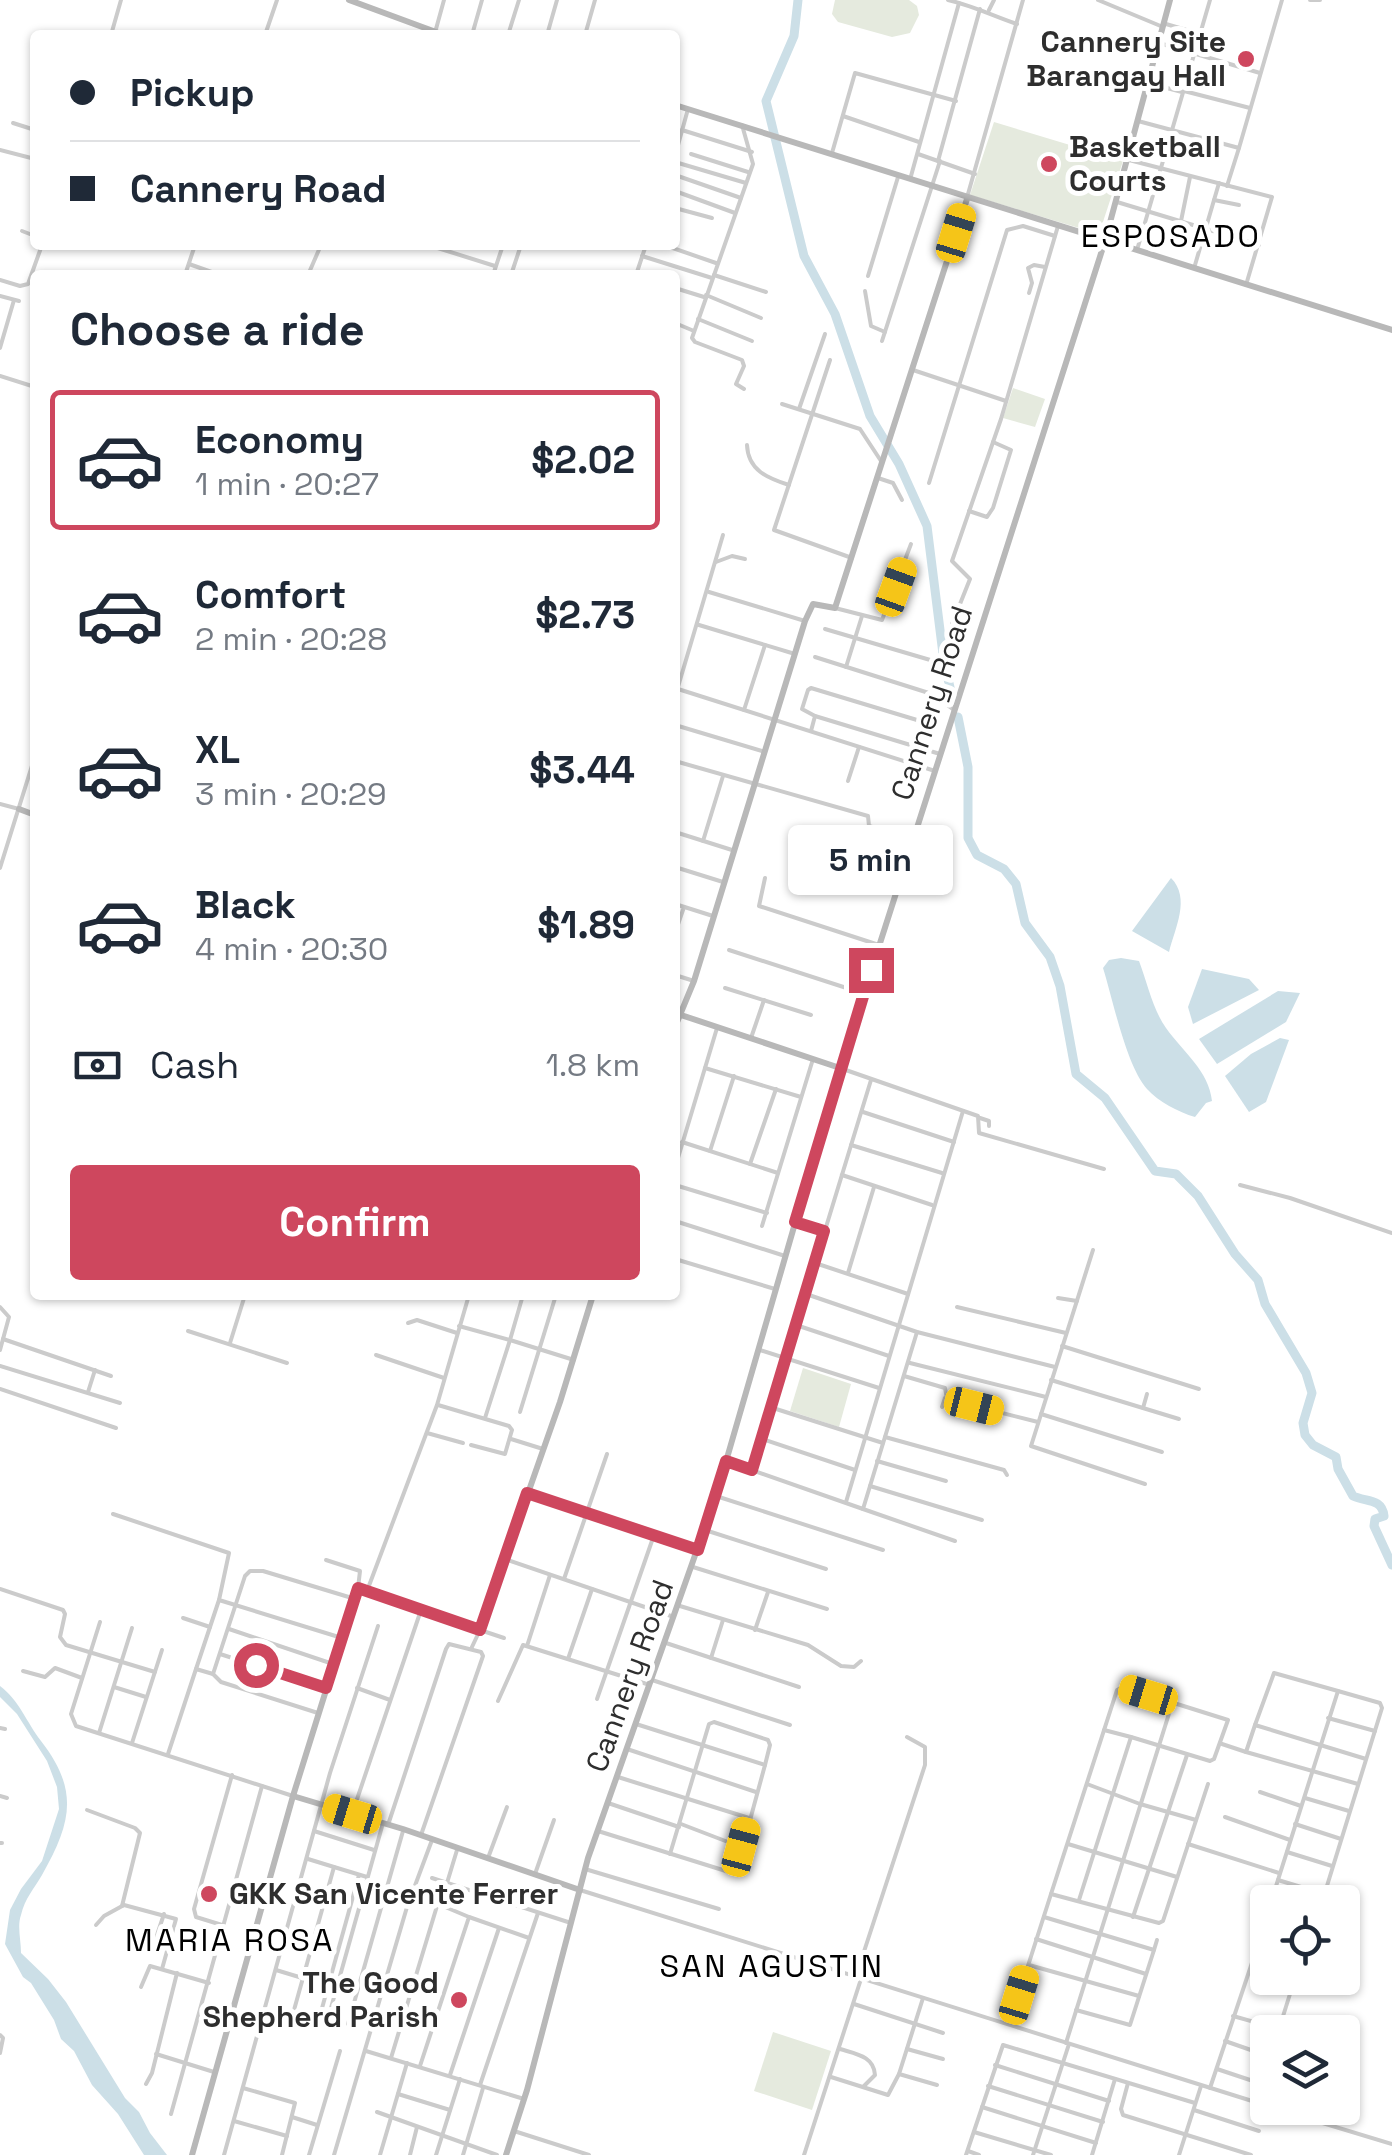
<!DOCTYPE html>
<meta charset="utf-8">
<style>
body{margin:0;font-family:"Space Grotesk",sans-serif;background:#f2f2f3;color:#1f2937;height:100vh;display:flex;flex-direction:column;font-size:38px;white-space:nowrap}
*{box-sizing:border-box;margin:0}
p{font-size:32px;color:#747a83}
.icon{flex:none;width:55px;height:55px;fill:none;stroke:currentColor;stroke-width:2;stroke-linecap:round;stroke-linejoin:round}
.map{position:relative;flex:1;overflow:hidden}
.sheet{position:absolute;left:30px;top:270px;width:650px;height:1030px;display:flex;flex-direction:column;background:#fff;border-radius:10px;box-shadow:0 2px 8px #0004}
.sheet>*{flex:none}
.hud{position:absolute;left:30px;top:30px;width:650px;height:220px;border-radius:10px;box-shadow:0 2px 8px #0004;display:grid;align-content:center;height:220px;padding:0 40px;background:#fff}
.buttons{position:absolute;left:1250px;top:1885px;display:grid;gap:20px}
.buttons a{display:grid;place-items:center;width:110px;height:110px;border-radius:10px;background:#fff;box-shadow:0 2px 8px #0004;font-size:50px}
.end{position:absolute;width:45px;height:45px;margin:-22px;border:12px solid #ce475e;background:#fff;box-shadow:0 0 0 5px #fff}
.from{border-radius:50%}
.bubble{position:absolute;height:70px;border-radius:10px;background:#fff;box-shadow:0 2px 8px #0004;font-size:32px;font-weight:800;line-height:70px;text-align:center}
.car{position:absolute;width:30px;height:60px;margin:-30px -15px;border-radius:12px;box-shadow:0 0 8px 2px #0007;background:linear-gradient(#f5c518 24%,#345 0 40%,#f5c518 0 76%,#345 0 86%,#f5c518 0)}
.hud b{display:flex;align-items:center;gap:35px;height:95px;font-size:38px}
.hud b+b{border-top:2px solid #e0e1e3}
.hud i{width:25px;height:25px;background:#1f2937}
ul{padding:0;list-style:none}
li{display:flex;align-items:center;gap:30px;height:140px;margin:0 20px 15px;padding:0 20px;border:5px solid transparent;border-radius:10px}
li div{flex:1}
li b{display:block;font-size:38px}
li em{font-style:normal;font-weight:800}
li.on{border-color:#ce475e}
li>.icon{width:90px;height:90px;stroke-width:1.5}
h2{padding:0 40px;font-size:45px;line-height:120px}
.pay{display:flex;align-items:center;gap:25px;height:110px;padding:0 40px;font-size:38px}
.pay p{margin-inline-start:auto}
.primary-button{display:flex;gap:20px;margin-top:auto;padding:20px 40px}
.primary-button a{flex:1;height:115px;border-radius:10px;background:#ce475e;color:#fff;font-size:40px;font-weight:800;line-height:115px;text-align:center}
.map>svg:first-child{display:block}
.green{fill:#e5eade}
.water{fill:#ccdfe7}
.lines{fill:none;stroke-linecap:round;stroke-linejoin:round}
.river{stroke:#ccdfe7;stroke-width:9}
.street{stroke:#cbcbcb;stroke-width:4}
.secondary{stroke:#b8b8b8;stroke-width:6}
.route{stroke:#ce475e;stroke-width:12}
.poi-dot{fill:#ce475e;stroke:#fff;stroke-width:4}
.labels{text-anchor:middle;stroke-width:10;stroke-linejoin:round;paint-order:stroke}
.poi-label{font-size:30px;font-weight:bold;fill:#2e2e2e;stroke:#fff;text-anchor:end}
.street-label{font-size:30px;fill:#2e2e2e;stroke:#fff}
.neighbourhood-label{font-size:32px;letter-spacing:2.5px;fill:#000;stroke:#fff}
</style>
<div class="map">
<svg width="1392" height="2155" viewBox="0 0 1392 2155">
<rect width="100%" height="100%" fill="#fff"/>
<g class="green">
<path d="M835 0H909L917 6 919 15 910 33 892 37 838 22 832 14Z"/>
<path d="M994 122 1123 161 1099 234 970 195Z"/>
<path d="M1013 388 1045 399 1035 427 1003 418Z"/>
<path d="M803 1368 851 1384 839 1427 790 1411Z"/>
<path d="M773 2032 831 2051 812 2110 754 2091Z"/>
</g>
<g class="water">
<path d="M1171 878C1191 898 1175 928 1169 952L1132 931Z"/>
<path d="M1121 958 1139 961C1147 982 1153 1010 1166 1028 1183 1052 1209 1071 1212 1101L1206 1103 1195 1117C1178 1112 1159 1102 1147 1089 1126 1065 1113 1000 1103 968L1109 960Z"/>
<path d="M1202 969 1249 979 1259 990 1193 1024 1188 1007Z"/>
<path d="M1278 991 1300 993 1286 1022 1217 1064 1199 1039Z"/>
<path d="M1280 1038 1289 1040 1266 1102 1249 1112 1225 1076 1251 1054Z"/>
<path d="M0 1686C19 1700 27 1723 41 1741 79 1790 72 1822 42 1875 34 1889 25 1898 21 1915 17 1926 21 1940 21 1953L48 1979 66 2002 125 2098 139 2112 150 2133 167 2155H144L118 2114 92 2085 74 2051 61 2039 54 2020 31 1983 23 1977 5 1944 10 1910 21 1889 42 1861 59 1809 57 1787 47 1761 17 1714 0 1697Z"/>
</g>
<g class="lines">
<g class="river">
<path d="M798 0 794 36 766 101 804 256 835 314 870 416 899 464 927 526 944 662 953 700"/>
<path d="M958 717 968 767V838L977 855 1004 869 1016 884 1025 923 1050 957 1060 986 1076 1074 1105 1098 1155 1171 1176 1174 1198 1196 1235 1254 1258 1280 1265 1304 1306 1373 1312 1393 1303 1423 1305 1435 1313 1445 1336 1457 1338 1469 1353 1496C1366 1502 1382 1498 1384 1516L1375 1519 1374 1526 1392 1565"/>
</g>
<g class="street">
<path d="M948 0C974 6 993 16 1017 24"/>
<path d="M1098 0 1163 27"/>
<path d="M1310 0H1320"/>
<path d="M989 10 994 0"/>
<path d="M1166 24 1200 34"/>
<path d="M436 29 444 0"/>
<path d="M111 35 121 0"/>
<path d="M265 35 277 0"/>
<path d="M472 35 482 0"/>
<path d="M508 35 519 0"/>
<path d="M547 35 557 0"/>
<path d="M585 35 595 0"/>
<path d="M1159 43 1260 73"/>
<path d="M1148 83 1182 92"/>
<path d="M1184 91 1250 108"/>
<path d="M843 116 919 142"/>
<path d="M1138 121 1239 148 1282 0"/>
<path d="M13 123 35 130"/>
<path d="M742 125 753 164 692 338 695 342 742 360 744 366 736 384 744 389"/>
<path d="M682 130 752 152"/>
<path d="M0 150 35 159"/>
<path d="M832 153 855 73 956 101"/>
<path d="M691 154 748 172"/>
<path d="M918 154 975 174"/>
<path d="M675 156 688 109"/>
<path d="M1129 160 1272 197 1246 285"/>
<path d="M938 161 980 9"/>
<path d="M675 162 746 183"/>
<path d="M675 175 741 198"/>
<path d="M911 176 959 3"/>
<path d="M1227 186 1239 148"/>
<path d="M675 191 735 213"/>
<path d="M968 194 1023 0"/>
<path d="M1214 200 1239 205"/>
<path d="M1117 202 1259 245"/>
<path d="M675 208 712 218"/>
<path d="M1181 221 1190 177"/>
<path d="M22 231 35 236"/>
<path d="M428 245 495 266"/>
<path d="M664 245 716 263"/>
<path d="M1137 250 1210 0"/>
<path d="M642 256 712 278"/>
<path d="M189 264 220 275"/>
<path d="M1195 265 1219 183"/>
<path d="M185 275 195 245"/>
<path d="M308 275 321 245"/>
<path d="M493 275 503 245"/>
<path d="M511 275 521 245"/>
<path d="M636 275 646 245"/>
<path d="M714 275 766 292"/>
<path d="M868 276 898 177"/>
<path d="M0 280 20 286 28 284 42 245"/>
<path d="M675 288 704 297"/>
<path d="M865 291 871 326 885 332"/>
<path d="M1029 293 1032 283 1028 268 1034 265 1045 267"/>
<path d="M706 295 761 318"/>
<path d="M0 296 19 301"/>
<path d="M698 319 752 341"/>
<path d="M675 323 694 331"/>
<path d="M882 341 940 161"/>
<path d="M0 348 14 300"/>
<path d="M830 360 774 530 852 558"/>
<path d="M913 370 1006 401"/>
<path d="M0 376 35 387"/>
<path d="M782 404 860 429 881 461"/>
<path d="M799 409 825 334"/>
<path d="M747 445C748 470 767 478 789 485"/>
<path d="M878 478 893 483 902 500"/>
<path d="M929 483 1007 230 1023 226 1055 236"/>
<path d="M969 511 987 517 993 508 1011 450 993 442"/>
<path d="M716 562 732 556 745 559"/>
<path d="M709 592 805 621"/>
<path d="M835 608 882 620 911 544"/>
<path d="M952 624 970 579 952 561 1001 419 1058 226"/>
<path d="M699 625 795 654"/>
<path d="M825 629 937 662"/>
<path d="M815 657 932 694 954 710"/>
<path d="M846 667 862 616"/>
<path d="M678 689 935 771"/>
<path d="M675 697 723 535"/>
<path d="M744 710 765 645"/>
<path d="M815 716 940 754"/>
<path d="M675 725 765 752"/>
<path d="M811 731 815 716 802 709 808 690 811 688 917 720"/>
<path d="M675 761 868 816 869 826 913 840"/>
<path d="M848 781 859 747"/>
<path d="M0 804 19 809"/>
<path d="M675 832 732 850"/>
<path d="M703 841 723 776"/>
<path d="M675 867 723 882"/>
<path d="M0 868 35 756"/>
<path d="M765 878 759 906 879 945"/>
<path d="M675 904 713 916"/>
<path d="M675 933 684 907"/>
<path d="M729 950 862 993"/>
<path d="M675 975 694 981"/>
<path d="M725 988 811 1015"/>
<path d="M751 1038 764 1000"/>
<path d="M705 1068 801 1097"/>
<path d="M840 1068 978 1116 979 1133 1104 1169"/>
<path d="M863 1112 954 1142"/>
<path d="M980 1118 989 1121V1126"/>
<path d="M682 1142 778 1173"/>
<path d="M851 1145 942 1173"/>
<path d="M710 1151 734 1076"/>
<path d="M750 1164 776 1089"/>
<path d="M675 1168 717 1028"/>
<path d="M842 1175 932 1205"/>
<path d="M675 1185 767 1213"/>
<path d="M1240 1185 1290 1198 1392 1233"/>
<path d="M675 1221 785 1256"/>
<path d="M795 1222 824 1231"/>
<path d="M762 1226 813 1059"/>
<path d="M1093 1250 1031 1446 1145 1484"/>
<path d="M675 1259 775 1289"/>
<path d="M815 1263 908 1294"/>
<path d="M848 1273 874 1187"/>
<path d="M806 1294 917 1332 1055 1367"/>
<path d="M523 1295 510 1340 574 1360"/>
<path d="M1058 1298 1077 1301"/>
<path d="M0 1307 9 1317 0 1350"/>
<path d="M957 1307 1066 1333"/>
<path d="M408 1323 417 1320 457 1333"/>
<path d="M796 1325 889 1356"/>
<path d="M459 1326 510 1340 485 1418"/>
<path d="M188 1331 287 1363"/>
<path d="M3 1339 111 1376"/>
<path d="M230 1343 245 1295"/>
<path d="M1062 1346 1199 1389"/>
<path d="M760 1350 879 1388"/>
<path d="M376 1355 444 1378"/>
<path d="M910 1363 1046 1397"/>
<path d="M0 1366 120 1403"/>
<path d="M904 1376 945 1388 947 1399 1038 1422"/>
<path d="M1051 1380 1179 1419"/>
<path d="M0 1389 116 1428"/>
<path d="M88 1392 95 1370"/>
<path d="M438 1405 509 1426 512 1430 505 1454 471 1445"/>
<path d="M942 1407 945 1398"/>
<path d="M773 1408 883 1443"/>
<path d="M1143 1408 1147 1394"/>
<path d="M520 1412 556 1295"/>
<path d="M1041 1414 1162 1452"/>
<path d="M427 1433 463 1443"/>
<path d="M885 1437 1004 1470 1007 1475"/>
<path d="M511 1439 543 1449"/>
<path d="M762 1439 855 1470"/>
<path d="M726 1461 863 1509 917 1332"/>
<path d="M877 1461 946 1481"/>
<path d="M752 1469 871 1080"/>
<path d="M870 1486 982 1520"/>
<path d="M527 1493 698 1549"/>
<path d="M716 1496 883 1550"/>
<path d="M846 1502 963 1111"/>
<path d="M863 1509 955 1541"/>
<path d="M113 1514 229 1553 219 1600 342 1638"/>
<path d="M705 1530 826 1569"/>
<path d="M505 1559 671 1616"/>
<path d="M326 1560 360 1571 358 1588"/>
<path d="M693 1567 827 1609"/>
<path d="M564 1579 607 1454"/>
<path d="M0 1589 63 1610 65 1614 60 1637 66 1645 155 1672"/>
<path d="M367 1591 437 1405 469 1295"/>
<path d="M680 1606 808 1645 841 1666 854 1667 861 1661"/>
<path d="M183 1618 210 1627"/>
<path d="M100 1622 71 1714 76 1726 293 1796"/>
<path d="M229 1629 333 1664"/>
<path d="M755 1630 768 1592"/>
<path d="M666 1643 799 1687"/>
<path d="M527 1646 550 1575"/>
<path d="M471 1649 480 1630 504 1638"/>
<path d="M220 1654 325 1688"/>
<path d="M711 1658 723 1620"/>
<path d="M568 1659 592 1589"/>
<path d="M196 1669 219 1600"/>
<path d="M23 1671 45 1677 55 1668 82 1678"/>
<path d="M652 1680 790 1725"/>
<path d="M114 1687 146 1697"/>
<path d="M357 1688 390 1700"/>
<path d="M597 1699 654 1535"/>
<path d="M498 1701 523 1645 650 1685"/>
<path d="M318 1713 221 1682 213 1674 245 1576 250 1571H263L352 1598"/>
<path d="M1328 1718 1375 1731"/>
<path d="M1255 1725 1274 1673 1338 1691 1271 1902"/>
<path d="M0 1728 5 1729"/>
<path d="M1104 1730 1131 1737"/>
<path d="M99 1733 132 1628"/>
<path d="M132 1743 162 1650"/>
<path d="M1222 1744 1246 1752"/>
<path d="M627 1749 756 1792"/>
<path d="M168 1754 196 1669 213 1674"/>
<path d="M618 1777 749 1818"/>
<path d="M1087 1784 1140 1804 1196 1820"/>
<path d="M1358 1784 1246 1752 1255 1725 1366 1759"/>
<path d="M1260 1792 1301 1806"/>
<path d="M0 1796 7 1798"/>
<path d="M1305 1798 1349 1811"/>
<path d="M608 1803 679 1827"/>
<path d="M87 1810 135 1828 140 1833 122 1906"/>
<path d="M352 1814 421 1610"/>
<path d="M1225 1817 1290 1840"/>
<path d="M681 1824 741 1847"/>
<path d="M1295 1824 1341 1839"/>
<path d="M388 1825 446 1649 449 1644 481 1652 483 1656 421 1835"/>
<path d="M314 1831 374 1850"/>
<path d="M598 1831 729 1872 737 1868 765 1765 636 1724"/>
<path d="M0 1843H2"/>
<path d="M1068 1844 1177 1877"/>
<path d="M1188 1844 1279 1873"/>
<path d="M1287 1852 1332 1866"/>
<path d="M670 1854 709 1724 714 1722 768 1740 770 1745 765 1765"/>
<path d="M488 1858 507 1807"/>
<path d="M334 1867 367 1877"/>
<path d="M585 1869 719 1909"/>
<path d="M535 1874 554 1820"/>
<path d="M432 1878 571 1923"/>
<path d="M1278 1880 1324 1894"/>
<path d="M447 1883 457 1850"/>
<path d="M580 1890 1268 2106"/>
<path d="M412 1893 469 1917 420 2066"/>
<path d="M1051 1894 1117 1690 1123 1687 1228 1720 1214 1759 1210 1761 1131 1737 1079 1900"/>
<path d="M1322 1902 1382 1708 1380 1703 1338 1691"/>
<path d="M469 1917 529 1938"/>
<path d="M1044 1917 1154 1950 1157 1940"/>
<path d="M1133 1917 1187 1755"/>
<path d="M96 1925 104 1916 124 1905 176 1919 162 1969"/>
<path d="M222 1925 196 1917 194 1909 232 1775"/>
<path d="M1036 1939 1146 1974"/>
<path d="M152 1950 164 1914"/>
<path d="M1252 1961 1268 1965"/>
<path d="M1029 1965 1139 1996"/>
<path d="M276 1970 355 1994"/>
<path d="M856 1976 925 1765V1747L907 1737"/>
<path d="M141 1987 150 1966 209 1983"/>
<path d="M923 1998 899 2074 937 2085"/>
<path d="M854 2004 943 2033"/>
<path d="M294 2010 334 1867 308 1859"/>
<path d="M1076 2010 1130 2025 1154 1950"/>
<path d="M329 2015 383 1823"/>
<path d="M1233 2016 1279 2029 1295 1978"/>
<path d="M319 2019 359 1875"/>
<path d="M1010 2022 1051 1894 1159 1923 1163 1921 1208 1784"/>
<path d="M348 2024 403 1831"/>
<path d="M0 2035 3 2038 0 2053"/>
<path d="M1225 2041 1268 2056"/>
<path d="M1066 2043 1172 1704"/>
<path d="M840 2049C856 2054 874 2056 875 2075L864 2086"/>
<path d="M907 2049 943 2059"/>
<path d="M366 2051 524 2099"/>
<path d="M156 2054 214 2072"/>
<path d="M391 2058 437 1906"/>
<path d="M995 2065 1109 2101"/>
<path d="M1217 2069 1259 2083"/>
<path d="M450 2075 499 1928"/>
<path d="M831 2077 888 2095 899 2074"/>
<path d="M1128 2083 1121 2109 1123 2115 1251 2155"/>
<path d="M146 2084 152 2073 177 1973"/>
<path d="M480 2085 538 1913"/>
<path d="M988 2086 1103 2122"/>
<path d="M243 2088 295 2103 282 2155"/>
<path d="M1210 2088 1268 1915"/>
<path d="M398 2094 450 2110"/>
<path d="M982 2107 1096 2143"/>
<path d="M1273 2108 1392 2144"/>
<path d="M1194 2110 1259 2131"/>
<path d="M377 2112 497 2155"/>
<path d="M171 2114 262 1786"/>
<path d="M292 2117 317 2125"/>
<path d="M234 2121 287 2136"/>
<path d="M514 2131 589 2155"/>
<path d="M974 2132 1051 2155"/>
<path d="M968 2151 979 2155"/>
<path d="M224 2155 330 1773 378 1626"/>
<path d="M309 2155 340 2051"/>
<path d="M334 2155 407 1907 432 1840"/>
<path d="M380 2155 407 2063"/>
<path d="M410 2155 417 2127"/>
<path d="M436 2155 460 2079"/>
<path d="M463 2155 483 2088"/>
<path d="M804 2155 861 1979"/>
<path d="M966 2155 1003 2045 1195 2103"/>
<path d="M1033 2155 1069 2044"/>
<path d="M1092 2155 1115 2079"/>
<path d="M1179 2155 1201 2086"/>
</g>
<g class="secondary">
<path d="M349 0 444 35"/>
<path d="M675 105 1392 330"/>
<path d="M19 809 35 815"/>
<path d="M675 1013 840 1068"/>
<path d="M675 1027 694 981 805 621 813 604 835 608 967 199"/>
<path d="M293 1796 403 1829 580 1890"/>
<path d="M192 2155 293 1796 357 1591H367L480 1630 560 1402 593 1295"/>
<path d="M506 2155 527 2090 588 1858 716 1496 840 1068 1105 241 1170 0"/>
</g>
</g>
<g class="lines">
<path class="route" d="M256 1665 326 1688 358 1588 480 1630 527 1493 698 1550 726 1461 752 1470 824 1231 795 1222 871 970"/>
</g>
<g class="poi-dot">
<circle cx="1246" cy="59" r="10"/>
<circle cx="1049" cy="164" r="10"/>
<circle cx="209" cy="1894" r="10"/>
<circle cx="459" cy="2000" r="10"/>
</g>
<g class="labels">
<g class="poi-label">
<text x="1226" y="52">Cannery Site<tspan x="1226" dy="34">Barangay Hall</tspan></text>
<text x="1069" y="157" text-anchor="start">Basketball<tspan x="1069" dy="34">Courts</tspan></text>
<text x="229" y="1904" text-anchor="start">GKK San Vicente Ferrer</text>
<text x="439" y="1993">The Good<tspan x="439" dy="34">Shepherd Parish</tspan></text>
</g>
<g class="street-label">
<text transform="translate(932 703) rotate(-72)" y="10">Cannery Road</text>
<text transform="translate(630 1676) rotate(-70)" y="10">Cannery Road</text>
</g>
<g class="neighbourhood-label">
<text x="1171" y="247">ESPOSADO</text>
<text x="230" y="1951">MARIA ROSA</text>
<text x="772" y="1977">SAN AGUSTIN</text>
</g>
</g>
</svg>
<div class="buttons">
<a><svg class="icon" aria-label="locate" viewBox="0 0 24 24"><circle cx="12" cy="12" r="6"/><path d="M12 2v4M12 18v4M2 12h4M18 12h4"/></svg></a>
<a><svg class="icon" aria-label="layers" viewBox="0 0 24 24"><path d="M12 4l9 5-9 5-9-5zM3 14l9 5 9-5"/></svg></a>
</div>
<i class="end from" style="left:256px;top:1665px"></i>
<i class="end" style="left:871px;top:970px"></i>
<div class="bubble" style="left:788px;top:825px;width:165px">5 min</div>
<i class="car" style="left:956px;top:233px;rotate:17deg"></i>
<i class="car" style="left:896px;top:587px;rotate:20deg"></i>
<i class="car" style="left:974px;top:1406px;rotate:104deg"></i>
<i class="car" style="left:1148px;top:1695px;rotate:287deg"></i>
<i class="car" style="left:352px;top:1814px;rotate:287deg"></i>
<i class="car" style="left:741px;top:1847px;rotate:15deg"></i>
<i class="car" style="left:1019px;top:1995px;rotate:17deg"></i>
<div class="hud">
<b><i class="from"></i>Pickup</b>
<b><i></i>Cannery Road</b>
</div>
<section class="sheet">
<h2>Choose a ride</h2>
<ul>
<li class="on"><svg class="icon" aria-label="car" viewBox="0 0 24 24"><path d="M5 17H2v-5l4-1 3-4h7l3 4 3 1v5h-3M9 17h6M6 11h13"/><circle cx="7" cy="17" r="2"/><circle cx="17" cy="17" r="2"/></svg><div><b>Economy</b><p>1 min · 20:27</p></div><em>$2.02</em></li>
<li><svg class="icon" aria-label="car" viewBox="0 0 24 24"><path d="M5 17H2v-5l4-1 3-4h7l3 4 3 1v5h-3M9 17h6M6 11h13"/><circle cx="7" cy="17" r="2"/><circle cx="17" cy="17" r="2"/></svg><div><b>Comfort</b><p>2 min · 20:28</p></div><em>$2.73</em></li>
<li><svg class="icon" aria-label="car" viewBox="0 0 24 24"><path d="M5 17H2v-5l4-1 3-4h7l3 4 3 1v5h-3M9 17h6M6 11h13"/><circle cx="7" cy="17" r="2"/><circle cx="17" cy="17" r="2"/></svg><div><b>XL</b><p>3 min · 20:29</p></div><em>$3.44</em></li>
<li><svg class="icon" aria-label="car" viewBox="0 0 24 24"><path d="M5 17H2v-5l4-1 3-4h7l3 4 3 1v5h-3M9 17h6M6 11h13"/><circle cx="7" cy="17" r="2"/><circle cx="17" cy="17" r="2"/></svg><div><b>Black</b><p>4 min · 20:30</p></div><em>$1.89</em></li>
</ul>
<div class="pay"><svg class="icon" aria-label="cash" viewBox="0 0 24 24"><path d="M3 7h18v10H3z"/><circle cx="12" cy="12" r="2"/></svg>Cash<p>1.8 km</p></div>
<div class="primary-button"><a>Confirm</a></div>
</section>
</div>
